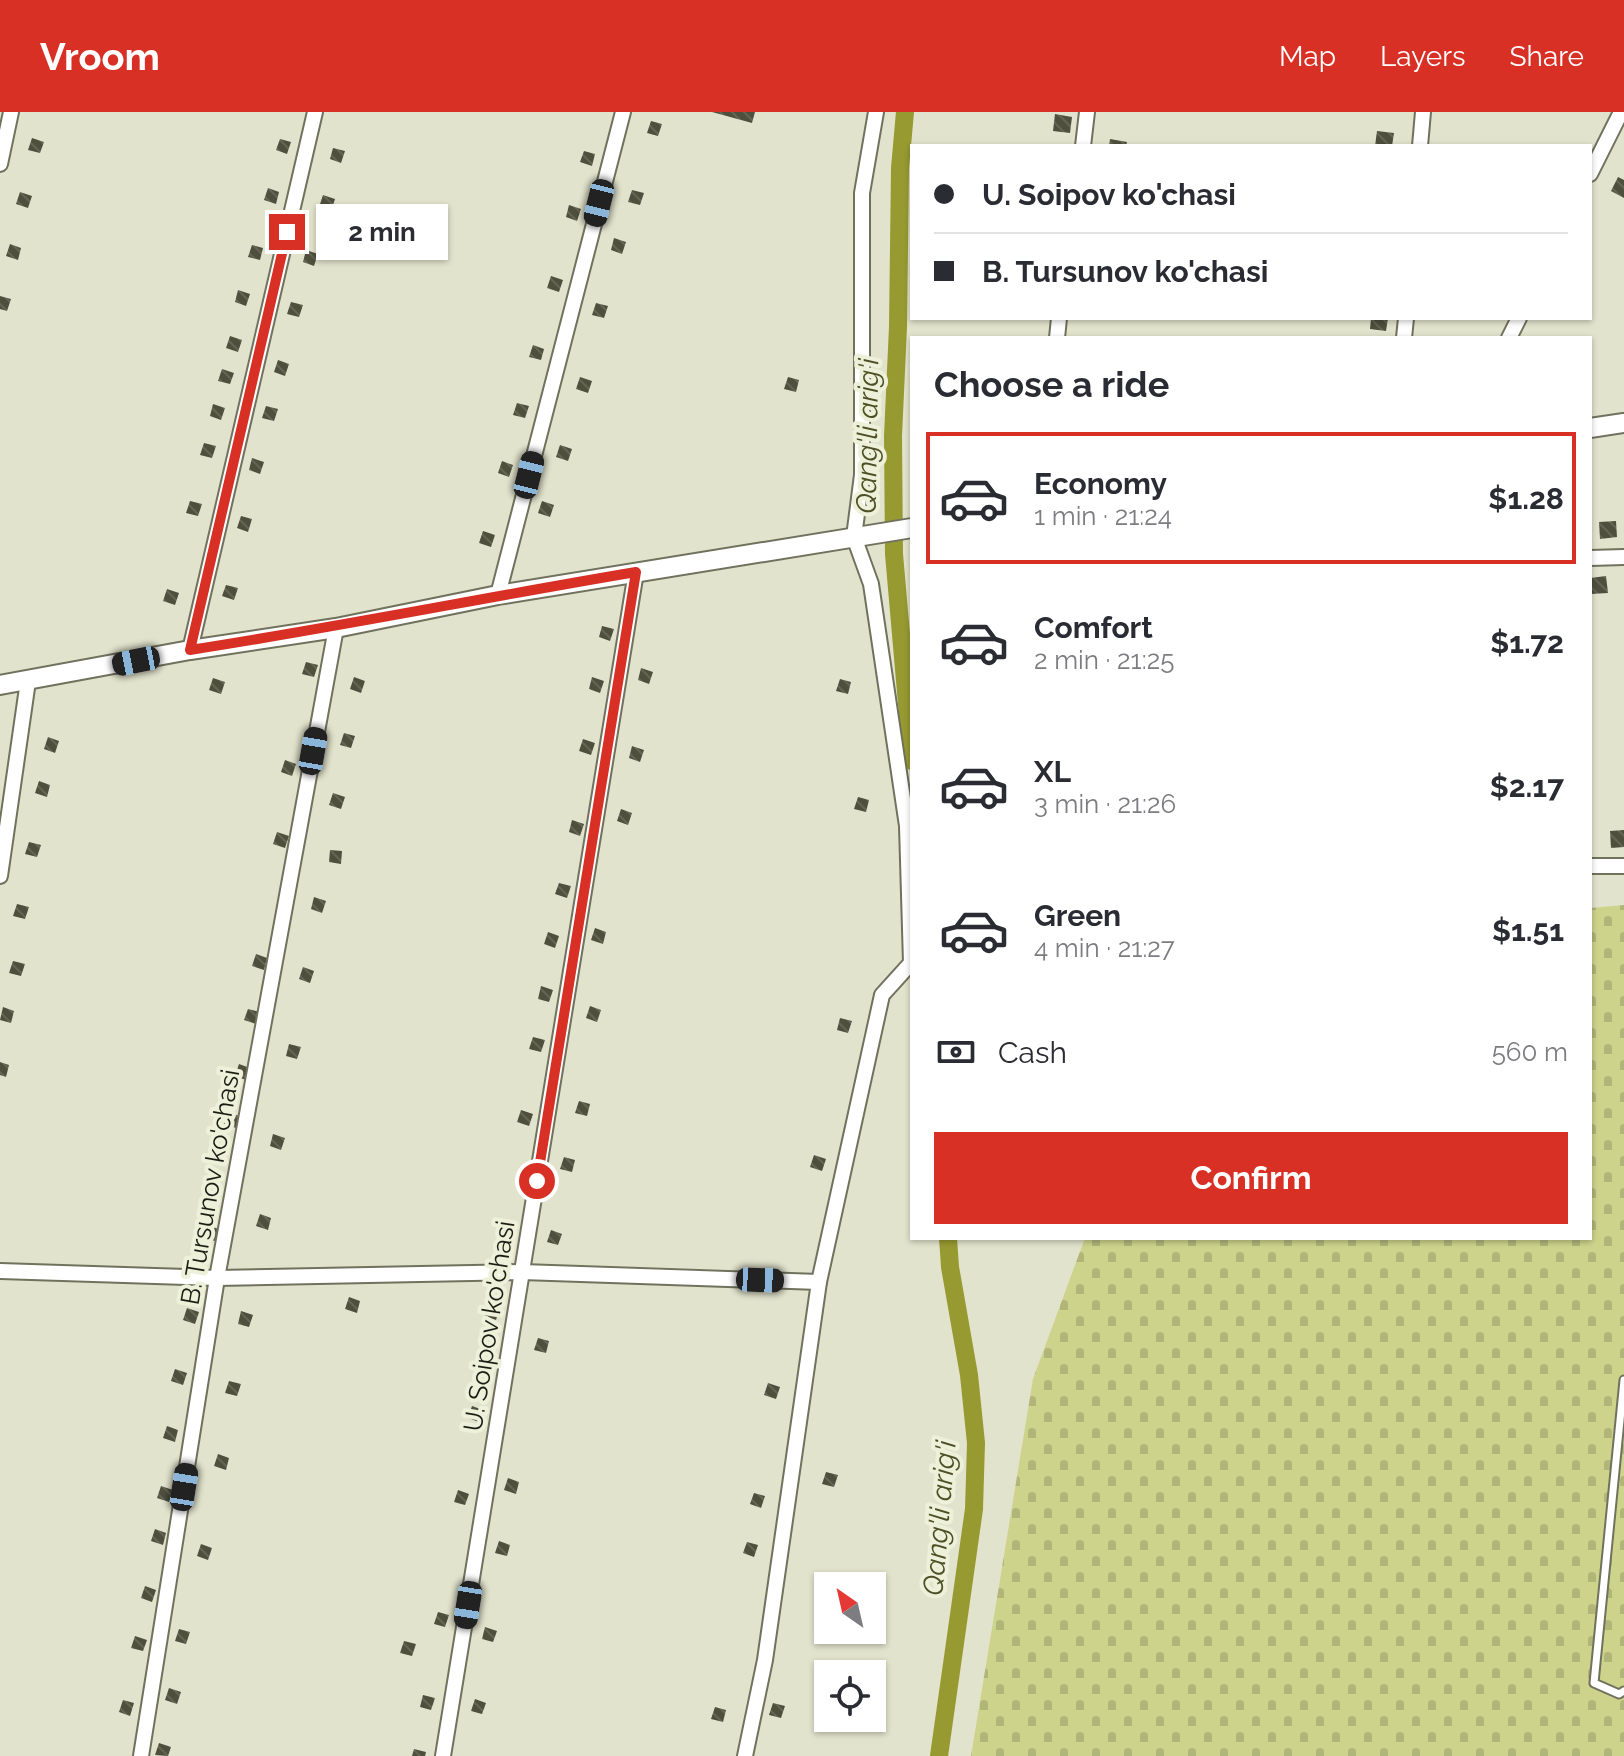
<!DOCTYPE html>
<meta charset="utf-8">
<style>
body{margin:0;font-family:Raleway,sans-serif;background:#f2f2f3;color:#2b2b33;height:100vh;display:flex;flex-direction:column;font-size:30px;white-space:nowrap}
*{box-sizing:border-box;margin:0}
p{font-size:26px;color:#7c7c81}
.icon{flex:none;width:44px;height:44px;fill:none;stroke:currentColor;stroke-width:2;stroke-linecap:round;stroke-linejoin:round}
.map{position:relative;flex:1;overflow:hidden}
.panel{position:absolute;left:910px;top:224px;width:682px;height:904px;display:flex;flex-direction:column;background:#fff;border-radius:0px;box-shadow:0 2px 6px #0004}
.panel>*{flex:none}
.top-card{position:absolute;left:910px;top:32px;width:682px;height:176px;border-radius:0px;box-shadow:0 2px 6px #0004;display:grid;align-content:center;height:176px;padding:0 24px;background:#fff}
.needle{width:52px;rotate:326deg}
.controls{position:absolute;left:814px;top:1460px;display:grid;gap:16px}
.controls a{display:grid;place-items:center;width:72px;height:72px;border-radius:0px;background:#fff;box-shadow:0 2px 6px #0004;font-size:40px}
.end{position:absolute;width:36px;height:36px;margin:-18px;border:10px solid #d93025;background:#fff;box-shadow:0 0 0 4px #fff}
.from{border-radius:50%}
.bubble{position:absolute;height:56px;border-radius:0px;background:#fff;box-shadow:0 2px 6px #0004;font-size:26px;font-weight:700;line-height:56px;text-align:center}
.car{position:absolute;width:24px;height:48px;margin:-24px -12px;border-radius:10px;box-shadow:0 0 6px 2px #0007;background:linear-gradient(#222 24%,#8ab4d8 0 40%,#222 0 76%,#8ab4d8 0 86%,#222 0)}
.top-card b{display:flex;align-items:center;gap:28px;height:76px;font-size:30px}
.top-card b+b{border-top:2px solid #e1e1e2}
.top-card i{width:20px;height:20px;background:#2b2b33}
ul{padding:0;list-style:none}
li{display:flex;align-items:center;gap:24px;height:132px;margin:0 16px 12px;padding:0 8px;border:4px solid transparent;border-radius:0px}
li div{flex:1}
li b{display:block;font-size:30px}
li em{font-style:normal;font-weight:700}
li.selected{border-color:#d93025}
li>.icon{width:72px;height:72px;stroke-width:1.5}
h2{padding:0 24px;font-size:36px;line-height:96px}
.pay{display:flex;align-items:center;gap:20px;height:88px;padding:0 24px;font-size:30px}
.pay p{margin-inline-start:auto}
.primary-button{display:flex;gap:16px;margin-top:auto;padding:16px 24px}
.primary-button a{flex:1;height:92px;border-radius:0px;background:#d93025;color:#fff;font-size:32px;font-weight:700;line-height:92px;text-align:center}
header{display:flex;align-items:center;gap:48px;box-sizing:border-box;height:112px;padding:0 40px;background:#d93025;color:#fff}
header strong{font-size:38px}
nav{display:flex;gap:44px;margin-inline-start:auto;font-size:28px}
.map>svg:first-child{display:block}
.cemetery{fill:url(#cemetery-stones)}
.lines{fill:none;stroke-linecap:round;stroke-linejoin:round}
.canal{stroke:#979a31;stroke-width:18}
.building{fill:url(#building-back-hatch)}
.service-casing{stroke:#70725d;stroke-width:11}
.minor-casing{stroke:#70725d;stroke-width:18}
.tertiary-casing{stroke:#70725d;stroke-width:22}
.service{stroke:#fff;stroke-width:7}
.minor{stroke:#fff;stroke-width:14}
.tertiary{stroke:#fff;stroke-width:18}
.route{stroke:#d93025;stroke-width:10}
.labels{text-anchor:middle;stroke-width:8;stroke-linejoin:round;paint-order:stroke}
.street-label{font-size:26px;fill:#1b1c14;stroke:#eef1d9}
.water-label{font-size:28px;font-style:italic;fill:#4d4f25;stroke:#eef1d9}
</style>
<header>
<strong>Vroom</strong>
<nav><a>Map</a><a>Layers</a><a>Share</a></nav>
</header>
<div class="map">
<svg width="1624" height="1644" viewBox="0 0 1624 1644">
<defs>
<pattern id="cemetery-stones" width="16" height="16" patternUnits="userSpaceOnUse" patternTransform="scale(2)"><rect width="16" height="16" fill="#ced38c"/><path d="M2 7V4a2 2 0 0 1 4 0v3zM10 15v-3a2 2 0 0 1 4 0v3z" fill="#b0b578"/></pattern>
<pattern id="building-back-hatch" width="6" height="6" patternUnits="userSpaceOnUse" patternTransform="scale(2)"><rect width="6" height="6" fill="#4e4f3c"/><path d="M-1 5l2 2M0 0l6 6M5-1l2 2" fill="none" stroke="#646555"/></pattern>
</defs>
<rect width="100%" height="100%" fill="#e1e3cc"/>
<path class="cemetery" d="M1624 793V1644H971L1033 1267 1085 1126H1590V796Z"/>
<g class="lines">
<g class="canal">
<path d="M905 0 900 56 898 215 893 324 894 442 912 649"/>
<path d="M939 1644 974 1397 976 1331 969 1263 950 1155 948 1126"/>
</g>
</g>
<g class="building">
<path d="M712 0H755L752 11Z"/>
<path d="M1055 2 1072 5 1070 21 1053 19Z"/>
<path d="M651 9 662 12 658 24 647 21Z"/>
<path d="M1377 19 1394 21 1392 34H1375Z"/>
<path d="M32 26 44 30 40 41 28 38Z"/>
<path d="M280 27 291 30 287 42 276 38Z"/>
<path d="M1110 27 1127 30 1126 34H1109Z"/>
<path d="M333 36 345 39 341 51 330 47Z"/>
<path d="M584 39 595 42 592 54 580 50Z"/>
<path d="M1618 65 1624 68V86L1611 79Z"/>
<path d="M268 76 279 80 276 92 264 88Z"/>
<path d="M632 78 644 81 640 93 628 90Z"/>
<path d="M20 80 32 84 28 96 16 92Z"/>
<path d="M323 83 335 87 331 99 319 95Z"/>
<path d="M569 93 581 97 577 109 566 105Z"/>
<path d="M614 126 626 130 622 142 611 138Z"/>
<path d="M10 132 21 136 18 148 6 144Z"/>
<path d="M252 133 263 136 260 148 248 145Z"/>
<path d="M306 138 318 142 314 154 303 150Z"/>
<path d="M551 164 563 168 559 180 547 176Z"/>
<path d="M238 178 250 182 246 194 235 190Z"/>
<path d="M0 184 11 187 7 199 0 197Z"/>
<path d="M291 190 303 193 299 205 287 202Z"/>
<path d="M596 191 608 194 604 206 592 203Z"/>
<path d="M1371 206H1388L1386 219 1370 217Z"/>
<path d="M230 224 242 228 238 240 226 236Z"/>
<path d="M533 233 544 237 541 248 529 245Z"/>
<path d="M278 248 289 252 285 264 274 260Z"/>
<path d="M222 257 234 261 230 272 218 269Z"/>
<path d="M580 265 592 269 588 281 576 277Z"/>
<path d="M788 265 799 268 796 280 784 277Z"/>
<path d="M517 291 529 294 525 306 513 303Z"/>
<path d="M213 292 225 296 221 308 210 304Z"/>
<path d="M266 294 278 297 274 309 262 306Z"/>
<path d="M204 331 216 334 212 346 200 343Z"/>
<path d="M560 333 572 337 568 349 556 345Z"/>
<path d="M252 346 264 350 260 362 249 358Z"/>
<path d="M502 349 513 353 509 365 498 361Z"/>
<path d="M190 389 202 392 198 404 186 401Z"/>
<path d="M542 389 554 393 550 405 538 401Z"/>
<path d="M241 404 252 407 248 420 237 416Z"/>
<path d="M1616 409 1617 425 1600 427 1599 410Z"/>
<path d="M483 419 495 423 491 435 479 431Z"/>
<path d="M1606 464 1608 481 1591 482 1590 466Z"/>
<path d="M226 473 238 476 234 488 222 484Z"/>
<path d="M167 477 179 481 175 493 163 489Z"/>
<path d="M602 514 614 517 610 529 599 525Z"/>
<path d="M306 550 318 553 314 565 302 562Z"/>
<path d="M641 556 653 560 649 572 638 568Z"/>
<path d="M354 565 365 569 361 581 350 577Z"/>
<path d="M592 565 604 569 600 581 589 577Z"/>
<path d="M213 566 225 570 221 582 209 578Z"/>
<path d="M840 567 851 570 848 582 836 579Z"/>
<path d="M344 621 355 624 351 636 340 633Z"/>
<path d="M48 625 59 629 55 641 44 637Z"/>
<path d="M583 627 595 631 591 643 579 639Z"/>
<path d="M632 634 644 638 640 650 629 646Z"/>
<path d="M285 648 296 652 292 664 281 660Z"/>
<path d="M39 669 50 673 47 685 35 681Z"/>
<path d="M333 681 345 685 341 697 329 693Z"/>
<path d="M858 685 869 688 866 700 854 697Z"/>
<path d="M621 697 632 701 628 713 617 709Z"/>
<path d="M572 708 584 712 580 724 569 720Z"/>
<path d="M1624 718V735L1611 736 1610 719Z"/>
<path d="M277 720 289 724 285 736 273 732Z"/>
<path d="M29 730 41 733 37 745 25 742Z"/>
<path d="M330 738 342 739 341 752 329 750Z"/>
<path d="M559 771 571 774 567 786 555 782Z"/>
<path d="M314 785 326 789 322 801 311 797Z"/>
<path d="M17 792 29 795 25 807 13 804Z"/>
<path d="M595 816 606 820 603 832 591 828Z"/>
<path d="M548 820 559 824 555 836 544 832Z"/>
<path d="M256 842 267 846 264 858 252 854Z"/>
<path d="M13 849 25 852 21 864 9 861Z"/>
<path d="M303 855 314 859 310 871 299 867Z"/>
<path d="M541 874 553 878 549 890 538 887Z"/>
<path d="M590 894 601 898 597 910 586 906Z"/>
<path d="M3 895 14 899 11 911 0 908Z"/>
<path d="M248 897 260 900 256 912 244 908Z"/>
<path d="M840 906 852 909 848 921 837 918Z"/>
<path d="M533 925 545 928 541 940 529 937Z"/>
<path d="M289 932 301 935 297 947 286 944Z"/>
<path d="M0 950 9 953 6 965 0 963Z"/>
<path d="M239 952 250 956 246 968 235 964Z"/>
<path d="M579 989 590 992 587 1004 575 1001Z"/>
<path d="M521 998 533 1002 529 1014 517 1010Z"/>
<path d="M228 1001 240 1004 236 1016 224 1012Z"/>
<path d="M273 1022 285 1026 281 1038 270 1034Z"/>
<path d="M814 1043 826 1047 822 1059 810 1055Z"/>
<path d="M564 1045 575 1048 572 1060 560 1057Z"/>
<path d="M260 1102 271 1106 268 1118 256 1114Z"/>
<path d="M207 1113 219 1117 215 1129 204 1125Z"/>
<path d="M551 1118 562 1122 558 1133 547 1130Z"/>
<path d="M499 1131 510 1134 507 1146 495 1143Z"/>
<path d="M349 1185 360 1189 357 1201 345 1197Z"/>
<path d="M489 1192 500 1196 496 1208 485 1204Z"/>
<path d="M187 1196 199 1200 195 1212 183 1208Z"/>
<path d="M241 1199 253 1203 249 1215 238 1212Z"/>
<path d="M538 1226 549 1229 546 1241 534 1238Z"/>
<path d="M175 1257 187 1261 183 1273 171 1269Z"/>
<path d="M229 1269 241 1272 237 1284 225 1281Z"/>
<path d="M768 1271 780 1275 776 1287 764 1283Z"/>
<path d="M472 1294 483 1298 479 1310 468 1306Z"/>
<path d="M167 1314 178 1318 175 1330 163 1326Z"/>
<path d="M218 1342 229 1346 226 1358 214 1354Z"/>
<path d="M826 1360 838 1363 834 1375 822 1372Z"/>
<path d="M508 1366 519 1370 516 1382 504 1378Z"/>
<path d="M161 1374 173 1378 169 1390 157 1386Z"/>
<path d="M458 1378 469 1382 465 1393 454 1390Z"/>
<path d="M754 1381 765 1384 761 1396 750 1392Z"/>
<path d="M155 1417 166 1421 163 1433 151 1429Z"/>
<path d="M499 1429 510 1433 507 1444 495 1441Z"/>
<path d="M747 1430 758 1433 754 1445 743 1441Z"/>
<path d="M201 1432 212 1436 208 1448 197 1444Z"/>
<path d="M145 1474 156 1478 152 1490 141 1486Z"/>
<path d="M438 1500 449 1503 445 1515 434 1512Z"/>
<path d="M485 1515 497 1519 493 1530 482 1527Z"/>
<path d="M179 1517 190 1520 186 1532 175 1529Z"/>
<path d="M135 1524 147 1528 143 1539 131 1536Z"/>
<path d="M404 1529 416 1532 412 1544 400 1541Z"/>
<path d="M169 1576 181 1580 177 1592 165 1588Z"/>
<path d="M423 1583 435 1586 431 1598 420 1595Z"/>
<path d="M475 1587 486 1591 482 1602 471 1599Z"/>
<path d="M123 1588 134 1591 130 1604 119 1600Z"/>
<path d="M773 1591 785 1594 781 1606 769 1603Z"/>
<path d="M715 1595 726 1598 723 1610 711 1607Z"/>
<path d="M159 1631 171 1635 168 1644 155 1643Z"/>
<path d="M414 1637 426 1640 425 1644H412Z"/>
</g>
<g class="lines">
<defs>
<path id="service" d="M1624 1268 1594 1571 1619 1582 1624 1579"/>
<g id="minor">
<path d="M1083 34 1087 0"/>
<path d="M1420 34 1423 0"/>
<path d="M0 52 11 0"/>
<path d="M1590 62 1621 0"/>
<path d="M1057 226 1059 206"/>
<path d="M1404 226 1406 206"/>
<path d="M1509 226 1519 206"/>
<path d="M1590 446 1624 445"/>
<path d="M498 483 623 0"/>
<path d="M190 538 315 0"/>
<path d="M1590 754H1624"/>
<path d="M0 764 28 569"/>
<path d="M0 1159 217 1166 522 1160 819 1170 765 1548 745 1644"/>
<path d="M819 1170 882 883 911 851 907 714 871 472 854 425 862 363V81L876 0"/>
<path d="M141 1644 217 1166 336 516"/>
<path d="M443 1644 636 460"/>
</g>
<g id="tertiary">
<path d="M1590 316 1624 311"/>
<path d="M0 573 190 538 336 516 498 483 912 416"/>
</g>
</defs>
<use href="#service" class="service-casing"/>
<use href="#minor" class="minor-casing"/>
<use href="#tertiary" class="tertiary-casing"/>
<use href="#service" class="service"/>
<use href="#minor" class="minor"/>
<use href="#tertiary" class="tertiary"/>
</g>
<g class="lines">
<path class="route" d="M287 120 190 538C339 515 487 485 636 460L537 1069"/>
</g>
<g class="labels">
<g class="street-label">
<text transform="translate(210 1075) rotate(-80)" y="9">B. Tursunov ko'chasi</text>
<text transform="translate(489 1214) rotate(-81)" y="9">U. Soipov ko'chasi</text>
</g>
<g class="water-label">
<text transform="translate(867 324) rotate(-89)" y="10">Qang'li arig'i</text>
<text transform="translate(939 1406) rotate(-85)" y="10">Qang'li arig'i</text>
</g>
</g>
</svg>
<div class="controls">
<a><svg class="needle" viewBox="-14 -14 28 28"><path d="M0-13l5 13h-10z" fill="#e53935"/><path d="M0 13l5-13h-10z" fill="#7c7c81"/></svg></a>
<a><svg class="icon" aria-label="locate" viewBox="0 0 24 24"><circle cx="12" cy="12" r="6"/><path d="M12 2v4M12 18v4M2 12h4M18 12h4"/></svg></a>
</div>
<i class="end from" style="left:537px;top:1069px"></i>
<i class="end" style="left:287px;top:120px"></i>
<div class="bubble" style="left:316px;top:92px;width:132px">2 min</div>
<i class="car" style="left:599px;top:91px;rotate:194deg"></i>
<i class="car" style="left:529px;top:363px;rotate:14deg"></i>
<i class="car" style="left:136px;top:549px;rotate:259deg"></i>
<i class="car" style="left:313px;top:639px;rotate:10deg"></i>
<i class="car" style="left:760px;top:1168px;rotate:92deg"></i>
<i class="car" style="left:184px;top:1375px;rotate:9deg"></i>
<i class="car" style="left:468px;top:1493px;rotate:189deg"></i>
<div class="top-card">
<b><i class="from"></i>U. Soipov ko'chasi</b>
<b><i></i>B. Tursunov ko'chasi</b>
</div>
<section class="panel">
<h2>Choose a ride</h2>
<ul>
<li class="selected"><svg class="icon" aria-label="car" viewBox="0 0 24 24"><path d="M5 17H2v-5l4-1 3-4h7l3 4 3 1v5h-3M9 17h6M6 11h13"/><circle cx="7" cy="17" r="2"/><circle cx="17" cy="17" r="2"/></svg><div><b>Economy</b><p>1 min · 21:24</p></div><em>$1.28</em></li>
<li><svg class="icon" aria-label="car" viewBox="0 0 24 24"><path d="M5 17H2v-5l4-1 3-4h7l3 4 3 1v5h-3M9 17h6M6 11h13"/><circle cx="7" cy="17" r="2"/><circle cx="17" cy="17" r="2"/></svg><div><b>Comfort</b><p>2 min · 21:25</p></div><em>$1.72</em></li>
<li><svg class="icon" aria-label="car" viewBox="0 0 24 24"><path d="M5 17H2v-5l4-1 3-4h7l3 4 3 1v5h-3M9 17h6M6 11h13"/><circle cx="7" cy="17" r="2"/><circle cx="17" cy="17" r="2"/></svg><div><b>XL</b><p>3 min · 21:26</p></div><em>$2.17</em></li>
<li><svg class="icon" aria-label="car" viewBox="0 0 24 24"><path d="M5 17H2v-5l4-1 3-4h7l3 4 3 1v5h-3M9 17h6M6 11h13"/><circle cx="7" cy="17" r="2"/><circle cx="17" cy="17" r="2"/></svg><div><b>Green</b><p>4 min · 21:27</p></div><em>$1.51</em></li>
</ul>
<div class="pay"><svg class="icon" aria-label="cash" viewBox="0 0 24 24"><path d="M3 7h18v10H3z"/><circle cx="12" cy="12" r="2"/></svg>Cash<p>560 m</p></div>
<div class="primary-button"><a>Confirm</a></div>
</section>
</div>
